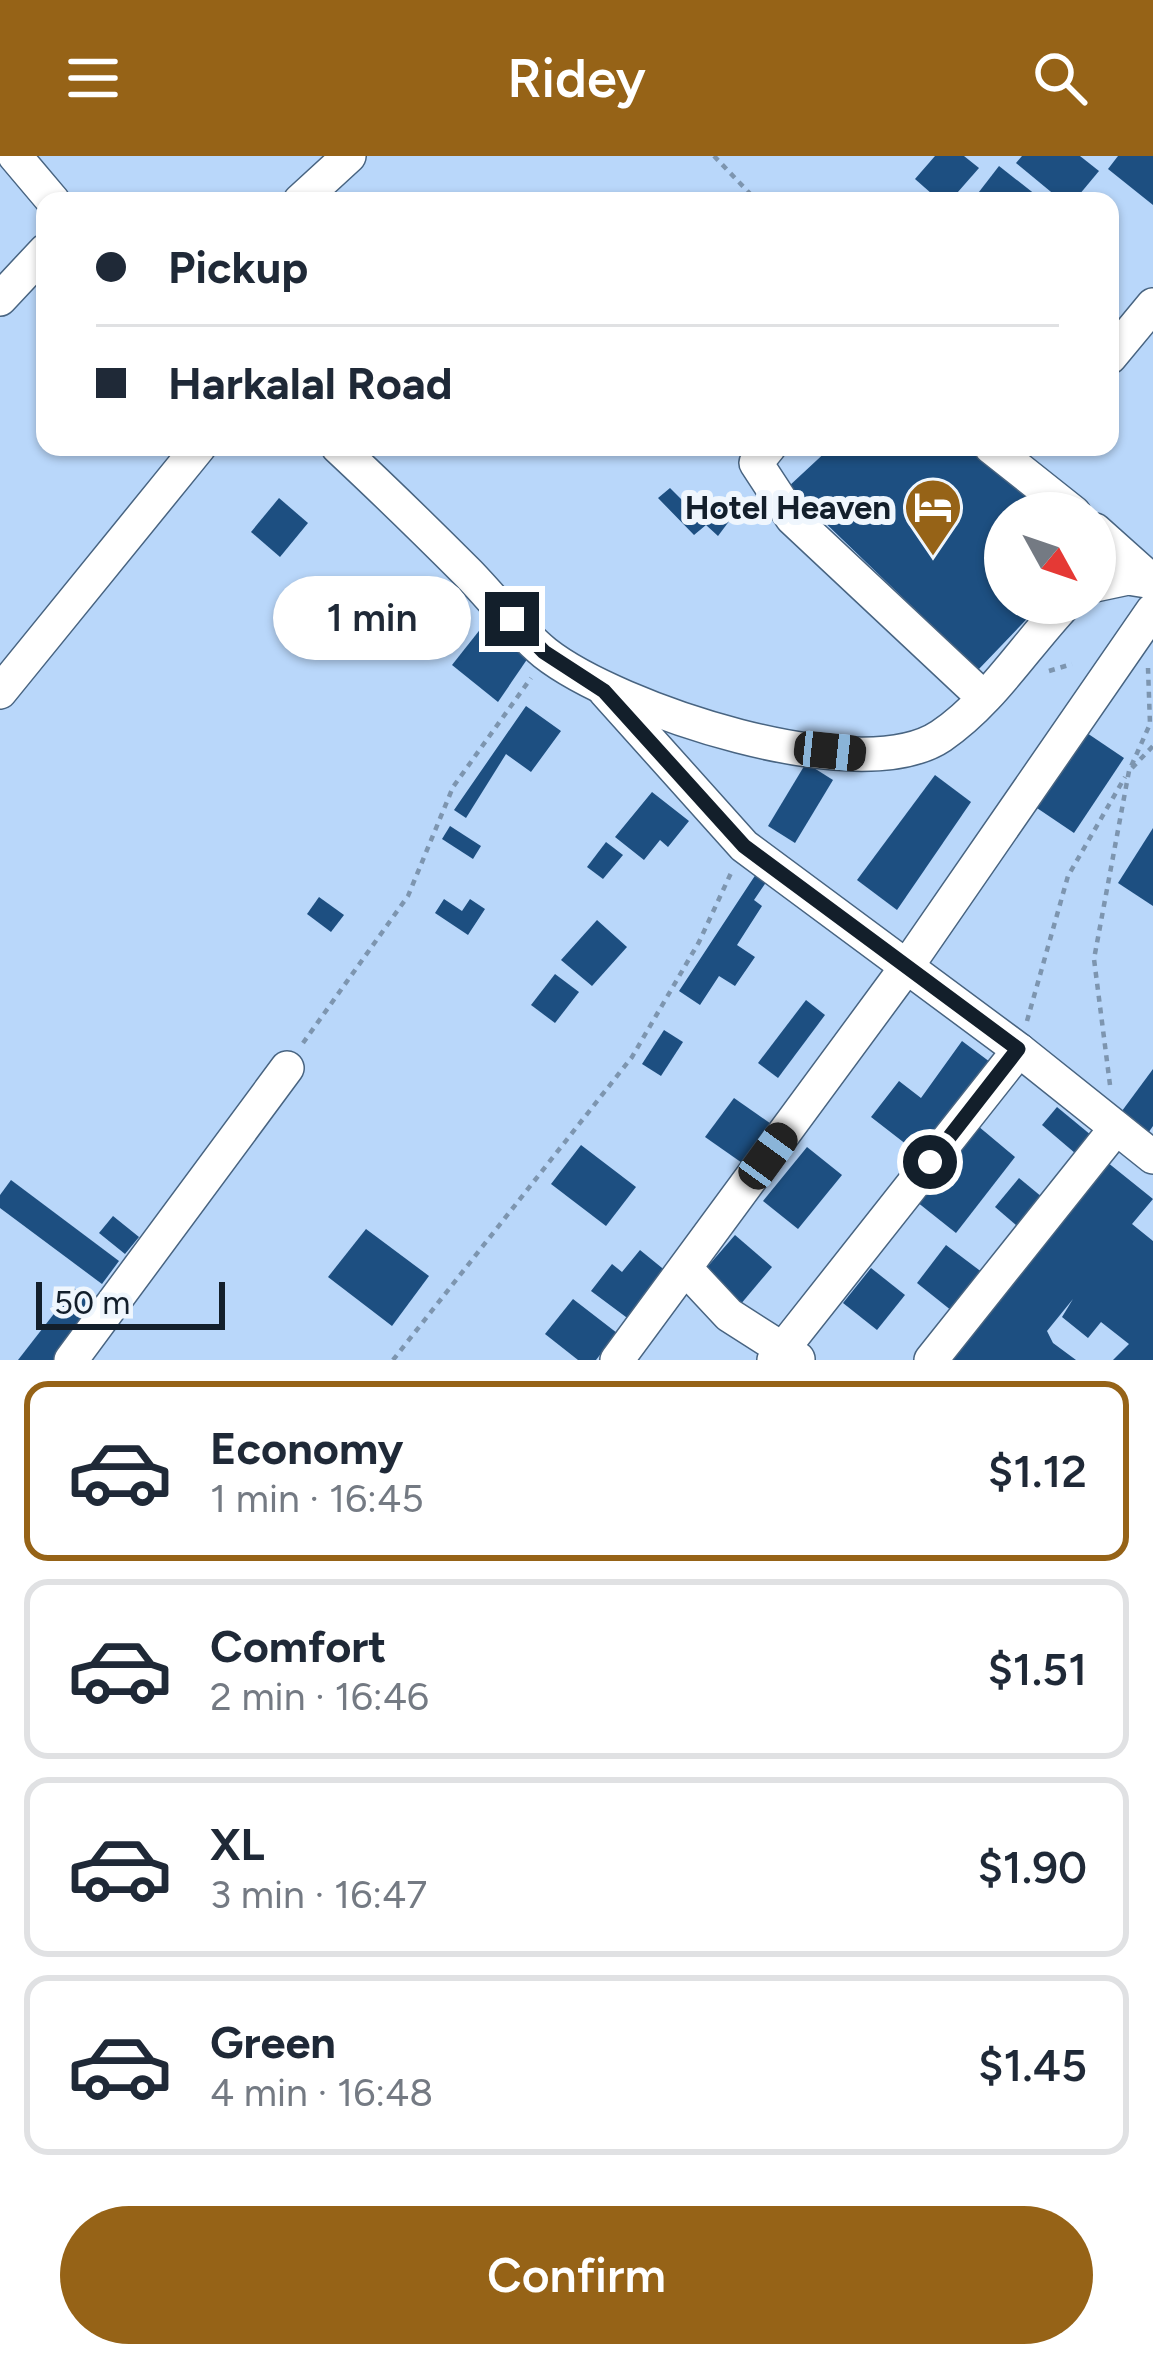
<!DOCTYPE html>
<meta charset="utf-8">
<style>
body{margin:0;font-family:Figtree,sans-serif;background:#f2f2f3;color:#1f2937;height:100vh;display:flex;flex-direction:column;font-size:45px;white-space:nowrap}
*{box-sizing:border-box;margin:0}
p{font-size:39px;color:#747a83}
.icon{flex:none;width:66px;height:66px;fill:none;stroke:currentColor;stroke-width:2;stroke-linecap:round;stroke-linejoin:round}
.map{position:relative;height:1204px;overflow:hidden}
.side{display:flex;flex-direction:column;background:#fff;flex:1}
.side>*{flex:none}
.hud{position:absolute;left:36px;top:36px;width:1083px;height:264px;border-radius:24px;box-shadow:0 3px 9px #0004;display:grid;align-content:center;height:264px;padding:0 60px;background:#fff}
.needle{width:78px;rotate:130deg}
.tools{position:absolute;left:984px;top:336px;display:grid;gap:24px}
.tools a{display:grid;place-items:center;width:132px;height:132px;border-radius:50%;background:#fff;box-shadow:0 3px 9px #0004;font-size:60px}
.scale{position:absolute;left:36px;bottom:30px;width:189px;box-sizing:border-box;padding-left:12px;border:6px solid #131f2b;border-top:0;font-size:33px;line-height:42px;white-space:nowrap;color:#131f2b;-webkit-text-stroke:9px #eff6fd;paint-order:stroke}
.end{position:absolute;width:54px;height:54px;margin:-27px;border:15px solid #131f2b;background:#fff;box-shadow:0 0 0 6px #fff}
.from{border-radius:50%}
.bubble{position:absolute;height:84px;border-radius:42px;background:#fff;box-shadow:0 3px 9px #0004;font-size:39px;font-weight:600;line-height:84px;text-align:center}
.car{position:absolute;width:36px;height:72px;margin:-36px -18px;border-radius:15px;box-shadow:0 0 9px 3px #0007;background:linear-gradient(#222 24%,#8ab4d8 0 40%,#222 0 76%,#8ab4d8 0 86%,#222 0)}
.hud b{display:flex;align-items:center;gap:42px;height:114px;font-size:45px}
.hud b+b{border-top:3px solid #e0e1e3}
.hud i{width:30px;height:30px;background:#1f2937}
ul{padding:21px 0 0;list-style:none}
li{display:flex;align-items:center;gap:36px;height:180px;margin:0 24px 18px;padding:0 36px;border:6px solid #e0e1e3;border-radius:24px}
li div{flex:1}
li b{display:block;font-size:45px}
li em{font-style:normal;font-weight:600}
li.current{border-color:#966317}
li>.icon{width:108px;height:108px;stroke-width:1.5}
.button{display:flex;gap:24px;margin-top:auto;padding:24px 60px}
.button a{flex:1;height:138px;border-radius:72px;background:#966317;color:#fff;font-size:48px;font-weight:600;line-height:138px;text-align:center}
header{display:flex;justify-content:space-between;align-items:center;height:156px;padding:0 60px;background:#966317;color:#fff;font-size:54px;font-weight:600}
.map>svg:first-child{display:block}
.building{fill:#1d4f81}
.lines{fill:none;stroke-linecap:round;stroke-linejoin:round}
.minor-casing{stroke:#486481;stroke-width:36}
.path{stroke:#7d95af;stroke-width:4.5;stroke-dasharray:6 6;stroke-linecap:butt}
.minor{stroke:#fff;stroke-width:33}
.route{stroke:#131f2b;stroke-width:15}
.labels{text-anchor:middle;stroke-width:12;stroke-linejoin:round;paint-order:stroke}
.poi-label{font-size:33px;font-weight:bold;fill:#131f2b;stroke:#eff6fd;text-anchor:end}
</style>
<header><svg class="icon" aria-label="menu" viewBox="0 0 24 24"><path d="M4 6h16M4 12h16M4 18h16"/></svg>Ridey<svg class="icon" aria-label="search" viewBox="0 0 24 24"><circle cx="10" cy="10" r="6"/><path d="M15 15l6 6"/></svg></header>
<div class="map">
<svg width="1153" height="1204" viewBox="0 0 1153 1204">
<rect width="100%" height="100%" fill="#b9d7fa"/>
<g class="building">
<path d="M935 0H964L979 12 950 45H940L915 23Z"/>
<path d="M1022 0H1080L1099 15 1074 45H1062L1016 7Z"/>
<path d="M1118 0H1153V49L1108 13Z"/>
<path d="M999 10 1036 39 1032 45H972Z"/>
<path d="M831 291H969L1052 357H1005V447H1042L978 514 788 331Z"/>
<path d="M670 332 688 350 702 335 706 340 695 357 706 369 725 346 736 356 718 380 706 369 694 379 658 342Z"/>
<path d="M279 342 308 367 280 401 251 376Z"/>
<path d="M486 466 528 502 498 546 452 509Z"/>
<path d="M526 550 561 575 531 616 506 598 466 662 454 654Z"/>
<path d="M1081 573 1124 602 1074 677 1031 648Z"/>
<path d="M806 607 833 624 795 687 768 670Z"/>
<path d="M935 619 971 646 897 754 857 724Z"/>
<path d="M652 636 689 665 668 691 660 684 644 704 615 681Z"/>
<path d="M450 670 481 690 473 703 442 683Z"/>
<path d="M1153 672V750L1118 727Z"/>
<path d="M606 686 623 699 603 723 587 711Z"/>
<path d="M760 712 771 719 754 744 762 750 737 789 755 801 735 830 719 820 700 849 679 835Z"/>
<path d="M319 741 344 759 331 776 307 758Z"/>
<path d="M444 743 462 755 470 743 485 753 468 779 435 757Z"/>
<path d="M597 764 627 791 592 830 561 804Z"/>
<path d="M555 818 579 836 555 867 531 849Z"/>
<path d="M806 844 825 859 778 922 758 907Z"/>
<path d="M664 874 683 886 661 920 642 908Z"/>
<path d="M962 885 990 906 920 999 871 961 899 925 921 942Z"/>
<path d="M1153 913V970L1146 980 1119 959Z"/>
<path d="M734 942 774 970 745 1009 705 981Z"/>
<path d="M1057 951 1097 984 1082 1003 1042 969Z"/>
<path d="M978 970 1015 1001 956 1077 917 1046Z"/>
<path d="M581 989 636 1031 606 1070 551 1028Z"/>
<path d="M807 991 842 1019 798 1073 763 1045Z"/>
<path d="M1107 1006 1153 1043 1132 1068 1153 1085V1204H1113L1129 1188 1101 1166 1088 1182 1062 1161 1073 1143 1047 1175 1053 1187 1076 1204H953Z"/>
<path d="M1019 1022 1048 1046 1024 1076 995 1051Z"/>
<path d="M11 1024 119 1105 102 1128 0 1052V1039Z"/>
<path d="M113 1060 139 1081 125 1098 99 1077Z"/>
<path d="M366 1073 429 1120 392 1170 328 1121Z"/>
<path d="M735 1079 772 1111 740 1149 702 1117Z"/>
<path d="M946 1089 987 1120 957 1159 917 1127Z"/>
<path d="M640 1094 667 1116 630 1164 591 1135 612 1108 622 1116Z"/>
<path d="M871 1112 905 1139 877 1174 843 1147Z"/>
<path d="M74 1132 99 1152 57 1204H18Z"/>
<path d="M573 1143 617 1177 596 1204H578L545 1178Z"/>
</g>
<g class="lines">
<defs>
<g id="minor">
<path d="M15 0 53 45"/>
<path d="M300 45 349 0"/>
<path d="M0 143 45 95"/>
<path d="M1110 201 1153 149"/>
<path d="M338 291C383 333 426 375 469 418 494 444 517 474 545 497 616 553 859 635 941 580 991 546 1025 490 1066 447"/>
<path d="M769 291 756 307 792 362 984 542"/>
<path d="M991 291 1074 357"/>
<path d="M1095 374 1151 424"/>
<path d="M1095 429 1128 422 1153 426"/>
<path d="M605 535 744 690 1019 894 1153 1001"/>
<path d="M0 536 199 291"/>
<path d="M686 1113 729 1159 798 1203"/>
<path d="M71 1204 287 912"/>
<path d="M617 1204 905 813 1153 454"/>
<path d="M774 1204 1019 894"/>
<path d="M931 1204 1116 972"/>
</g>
</defs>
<use href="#minor" class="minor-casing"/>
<g class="path">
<path d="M714 0 757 45"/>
<path d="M1049 515 1072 508"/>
<path d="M1132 612 1153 590"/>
<path d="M1027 865 1068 720 1125 621"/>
<path d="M303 887 408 740 453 631 531 522"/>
<path d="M1110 929 1094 803 1129 615 1150 568 1148 512"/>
<path d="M393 1204 632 901 699 786 731 717"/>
</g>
<use href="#minor" class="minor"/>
</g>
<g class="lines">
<path class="route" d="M512 463 544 496 604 535 744 690 1018 893 930 1006"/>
</g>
<defs>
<symbol id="hotel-pin" viewBox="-11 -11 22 30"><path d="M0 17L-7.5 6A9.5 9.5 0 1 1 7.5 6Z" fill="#966317" stroke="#eff6fd"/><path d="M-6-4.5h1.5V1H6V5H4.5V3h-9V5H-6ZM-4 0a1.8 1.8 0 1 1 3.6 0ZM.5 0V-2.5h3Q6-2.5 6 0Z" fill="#fff"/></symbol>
</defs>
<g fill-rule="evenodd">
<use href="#hotel-pin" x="900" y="318" width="66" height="90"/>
</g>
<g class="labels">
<g class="poi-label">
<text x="891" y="363">Hotel Heaven</text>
</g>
</g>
</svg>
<div class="tools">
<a><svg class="needle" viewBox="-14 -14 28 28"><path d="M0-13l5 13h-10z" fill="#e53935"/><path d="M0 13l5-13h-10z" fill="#747a83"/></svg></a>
</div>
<div class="scale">50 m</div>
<i class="end from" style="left:930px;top:1006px"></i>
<i class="end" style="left:512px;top:463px"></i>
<div class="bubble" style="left:273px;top:420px;width:198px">1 min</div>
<i class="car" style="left:830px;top:595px;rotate:96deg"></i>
<i class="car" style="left:768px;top:1000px;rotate:36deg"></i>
<div class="hud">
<b><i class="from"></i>Pickup</b>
<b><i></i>Harkalal Road</b>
</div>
</div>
<section class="side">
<ul>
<li class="current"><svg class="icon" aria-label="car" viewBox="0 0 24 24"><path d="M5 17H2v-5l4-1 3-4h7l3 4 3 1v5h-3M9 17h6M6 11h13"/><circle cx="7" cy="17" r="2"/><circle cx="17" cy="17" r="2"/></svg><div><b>Economy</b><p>1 min · 16:45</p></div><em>$1.12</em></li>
<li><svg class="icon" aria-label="car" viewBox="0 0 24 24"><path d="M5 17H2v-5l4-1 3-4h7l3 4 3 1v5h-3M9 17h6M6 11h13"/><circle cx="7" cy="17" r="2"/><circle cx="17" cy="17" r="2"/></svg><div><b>Comfort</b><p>2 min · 16:46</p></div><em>$1.51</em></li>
<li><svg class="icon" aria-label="car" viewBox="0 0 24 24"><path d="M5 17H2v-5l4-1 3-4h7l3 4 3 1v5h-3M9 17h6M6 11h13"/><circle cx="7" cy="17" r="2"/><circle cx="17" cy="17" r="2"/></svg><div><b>XL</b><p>3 min · 16:47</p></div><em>$1.90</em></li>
<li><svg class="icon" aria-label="car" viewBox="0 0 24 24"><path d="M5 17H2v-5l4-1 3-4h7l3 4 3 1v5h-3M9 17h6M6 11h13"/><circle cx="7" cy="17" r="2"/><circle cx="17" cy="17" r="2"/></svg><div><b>Green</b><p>4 min · 16:48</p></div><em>$1.45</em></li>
</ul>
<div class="button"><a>Confirm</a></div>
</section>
